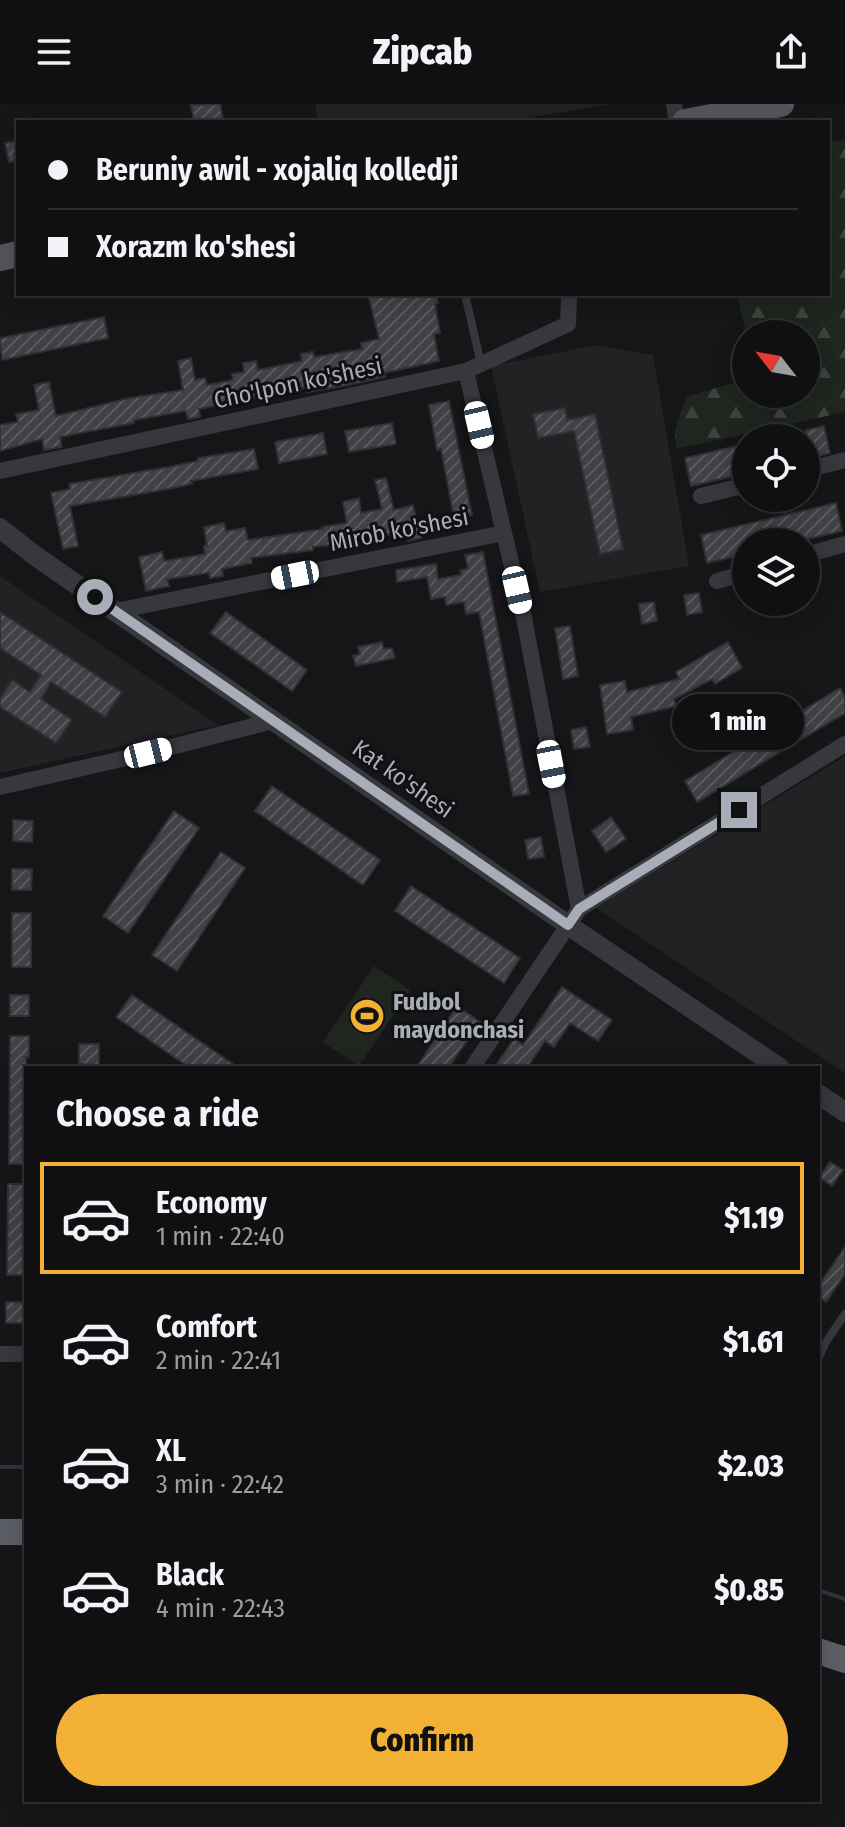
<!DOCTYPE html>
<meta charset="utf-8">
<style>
body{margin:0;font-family:"Fira Sans Condensed",sans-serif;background:#1e1e20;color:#f1f3f6;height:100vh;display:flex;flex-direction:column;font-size:30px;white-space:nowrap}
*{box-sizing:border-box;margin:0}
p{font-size:26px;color:#9c9d9f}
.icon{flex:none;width:44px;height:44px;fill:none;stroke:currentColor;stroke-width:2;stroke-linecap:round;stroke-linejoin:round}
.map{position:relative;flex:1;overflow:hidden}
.drawer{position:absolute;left:24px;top:962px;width:796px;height:736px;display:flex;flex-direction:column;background:#101012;border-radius:0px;box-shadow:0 4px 20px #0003,0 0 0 2px #303032}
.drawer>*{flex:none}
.top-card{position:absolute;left:16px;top:16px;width:814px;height:176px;border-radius:0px;box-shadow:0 4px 20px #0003,0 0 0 2px #303032;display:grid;align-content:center;height:176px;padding:0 32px;background:#101012}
.needle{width:52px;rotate:301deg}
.buttons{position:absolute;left:732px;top:216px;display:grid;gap:16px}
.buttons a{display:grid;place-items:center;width:88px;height:88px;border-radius:50%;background:#101012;box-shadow:0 4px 20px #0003,0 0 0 2px #303032;font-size:40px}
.end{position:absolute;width:36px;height:36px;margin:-18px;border:10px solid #a8adb8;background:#111;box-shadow:0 0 0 4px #111}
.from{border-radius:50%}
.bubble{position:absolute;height:56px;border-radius:28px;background:#101012;box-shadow:0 4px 20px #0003,0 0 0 2px #303032;font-size:26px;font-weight:800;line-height:56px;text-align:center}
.car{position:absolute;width:24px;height:48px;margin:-24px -12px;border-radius:10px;box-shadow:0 0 6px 2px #0007;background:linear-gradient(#fff 24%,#345 0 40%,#fff 0 76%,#345 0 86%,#fff 0)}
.top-card b{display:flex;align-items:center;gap:28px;height:76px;font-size:30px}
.top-card b+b{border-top:2px solid #303032}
.top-card i{width:20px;height:20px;background:#f1f3f6}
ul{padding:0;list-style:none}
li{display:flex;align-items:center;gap:24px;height:112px;margin:0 16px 12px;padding:0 16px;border:4px solid transparent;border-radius:0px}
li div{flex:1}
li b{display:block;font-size:30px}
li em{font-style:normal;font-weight:800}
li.on{border-color:#f2b134}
li>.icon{width:72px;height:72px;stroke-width:1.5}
h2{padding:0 32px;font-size:36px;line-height:96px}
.primary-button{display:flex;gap:16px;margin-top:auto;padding:16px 32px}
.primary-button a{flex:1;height:92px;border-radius:48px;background:#f2b134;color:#111;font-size:32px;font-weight:800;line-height:92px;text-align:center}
header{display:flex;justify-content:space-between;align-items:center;height:104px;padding:0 32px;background:#101012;font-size:36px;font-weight:800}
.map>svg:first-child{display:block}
.built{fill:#222225}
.forest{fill:url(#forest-firs)}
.park{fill:#1e261f}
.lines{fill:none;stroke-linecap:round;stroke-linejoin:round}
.stream{stroke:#2c353c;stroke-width:4}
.building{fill:url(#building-hatch);stroke:#303034;stroke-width:2}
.service{stroke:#37383d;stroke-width:8}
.minor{stroke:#37383d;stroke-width:16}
.tertiary{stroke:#37383d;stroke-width:20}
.primary{stroke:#53555c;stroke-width:26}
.trunk{stroke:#5b5e65;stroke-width:26}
.route{stroke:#a8adb8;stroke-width:10}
.labels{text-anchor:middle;stroke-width:6;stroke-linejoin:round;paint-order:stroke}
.street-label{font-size:24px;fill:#a8adb8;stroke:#111113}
.poi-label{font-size:24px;font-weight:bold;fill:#a8adb8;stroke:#111113;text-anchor:start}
</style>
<header><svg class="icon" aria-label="menu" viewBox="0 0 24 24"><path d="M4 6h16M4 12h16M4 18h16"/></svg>Zipcab<svg class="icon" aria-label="share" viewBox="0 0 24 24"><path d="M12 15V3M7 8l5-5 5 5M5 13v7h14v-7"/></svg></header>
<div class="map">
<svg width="845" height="1723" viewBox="0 0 845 1723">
<defs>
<pattern id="forest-firs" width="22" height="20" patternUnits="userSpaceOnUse" patternTransform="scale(2)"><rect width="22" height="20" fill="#1e261f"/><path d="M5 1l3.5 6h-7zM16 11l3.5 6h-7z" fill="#3c433d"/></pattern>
<pattern id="building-hatch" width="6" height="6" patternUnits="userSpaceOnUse" patternTransform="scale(2)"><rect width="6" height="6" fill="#404145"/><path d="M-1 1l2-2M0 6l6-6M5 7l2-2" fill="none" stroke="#595a5e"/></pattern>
</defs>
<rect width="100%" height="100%" fill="#161618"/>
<g class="built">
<path d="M315 0H609L504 18H318Z"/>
<path d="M597 241 653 251 689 462 540 488 491 262Z"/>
<path d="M0 472 218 621 0 669Z"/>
<path d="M845 652V969L596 804Z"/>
</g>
<path class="forest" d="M845 36V308L676 345 675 326 686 293 746 275V290H806V230H746L737 190H828V38Z"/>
<path class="park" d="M374 862 410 886 359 962 323 938Z"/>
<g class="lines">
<g class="stream">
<path d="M0 1363H26"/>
<path d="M818 1486 845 1495"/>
</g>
</g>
<g class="building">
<path d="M220 0 223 15 194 18 191 1Z"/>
<path d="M18 37V56L9 58 5 39Z"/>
<path d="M368 190H436L438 199 435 200 440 229 434 230 439 257 384 269 385 273 343 282 307 288 306 283 199 305 200 313 188 315 186 307 134 316V319L60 333 62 343 44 346 42 335 0 347V321L18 318 16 310 39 306 34 281 49 278 56 312 129 294 183 286 178 257 191 254 195 276 205 274 207 281 233 276 232 270 244 268 243 259 256 257 258 266 302 257 301 250 313 248 314 253 362 245 361 239 379 235Z"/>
<path d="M104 213 108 234 2 256 0 234Z"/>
<path d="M449 297 472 411 454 414 441 345 437 346 429 301Z"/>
<path d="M565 304 567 316 595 310 623 445 600 450 574 327 538 334 533 310Z"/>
<path d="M392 319 396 340 349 348 345 327Z"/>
<path d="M824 322 830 349 806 355V326Z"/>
<path d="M323 329 327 350 279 359 275 338Z"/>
<path d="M746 340V369L691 382 685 354Z"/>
<path d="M254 345 258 365 191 377 192 380 168 385 70 402 78 442 63 445 51 389 70 385 69 380 168 363 198 357V354Z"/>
<path d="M386 374 394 406 413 401 421 434 408 437 405 427 351 439 313 443V446L251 454 252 459 222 465 223 472 210 474 209 469 167 475 169 482 146 487 139 453 162 448 164 457 205 450 204 442H207L204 423 224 419 226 427 245 424 248 436 323 425 322 423 347 419 343 398 359 394 361 409 382 405 375 376Z"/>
<path d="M836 399 842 427 795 438H746V450L707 459 701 431Z"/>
<path d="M483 448 529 690 513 692 479 508 466 510 464 498 446 501 445 493 431 495 427 473 397 478 396 466 436 460 438 475 461 471 460 466 468 465 465 451Z"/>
<path d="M699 489 702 508 687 511 684 491Z"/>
<path d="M654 498 657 517 642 520 639 500Z"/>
<path d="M0 508 122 588 105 613 51 578 41 595 72 616 56 639 0 603V595L12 576 30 588 41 571 0 544Z"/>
<path d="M226 508 307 566 292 587 210 529Z"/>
<path d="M570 522 578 572 563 575 555 524Z"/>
<path d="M382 538 384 545 392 544 395 554 356 562 353 552 360 550 358 543Z"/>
<path d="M728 538 742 564 715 580 712 575 674 595 676 602 631 613 633 626 607 630 600 581 625 577 627 588 679 575 676 568Z"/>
<path d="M840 584 845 593V609L697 698 685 677Z"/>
<path d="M586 623 590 643 574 645 571 626Z"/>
<path d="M272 682 380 756 363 781 255 707Z"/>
<path d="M174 707 199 724 128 829 103 812Z"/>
<path d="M611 713 626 735 606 748 592 727Z"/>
<path d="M13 716 33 717 32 738 13 737Z"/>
<path d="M541 733 544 753 528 755 525 736Z"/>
<path d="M221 748 245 764 177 867 152 851Z"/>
<path d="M12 765H32L31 786H12Z"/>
<path d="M411 782 520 854 504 879 395 807Z"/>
<rect x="12" y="809" width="19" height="54"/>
<path d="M562 883 612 916 598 937 570 919 554 943 545 937 527 964H494L514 935 523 941Z"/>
<rect x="10" y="891" width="19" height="21"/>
<path d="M132 891 239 964H190L116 913Z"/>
<path d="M457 902 480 918 448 964H416Z"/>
<path d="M10 932H29V953H26V1060H9Z"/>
<path d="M79 940H99V961L79 960Z"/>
<path d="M830 1058 843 1066 832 1082 819 1073Z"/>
<path d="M8 1080H26V1171H7Z"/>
<path d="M845 1143V1170L826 1198 818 1192V1182Z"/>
<rect x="6" y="1198" width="20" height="21"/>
</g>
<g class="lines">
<g class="service">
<path d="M465 190 481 260"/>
<path d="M818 1255 826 1238 845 1210"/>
</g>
<g class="minor">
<path d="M674 0 677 18"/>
<path d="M466 267 524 514 579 805"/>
<path d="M806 366 845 356"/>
<path d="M0 367 466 267 568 220 569 190"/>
<path d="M701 392 746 381"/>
<path d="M806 451 845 440"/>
<path d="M717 477 746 469"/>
<path d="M116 507 504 429"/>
<path d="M0 683 148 649 273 617"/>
<path d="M472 964 579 805 845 640"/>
<path d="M0 1250H26"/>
</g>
<g class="tertiary">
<path d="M0 424 34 451 568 821 780 964"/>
<path d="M818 990 845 1008"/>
</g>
<g class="primary">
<path d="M685 18 781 0"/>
<path d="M0 154 18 150"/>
</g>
<g class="trunk">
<path d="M0 1428H26"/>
<path d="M818 1547 845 1556"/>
</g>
</g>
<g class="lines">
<path class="route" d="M95 493 568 821 579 805 739 706"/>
</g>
<defs>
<symbol id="stadium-disc" viewBox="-11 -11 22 22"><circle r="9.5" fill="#f2b134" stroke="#111113"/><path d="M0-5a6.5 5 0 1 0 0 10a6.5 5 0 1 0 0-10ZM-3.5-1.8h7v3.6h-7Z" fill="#111"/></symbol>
</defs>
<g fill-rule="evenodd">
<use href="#stadium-disc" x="347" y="892" width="40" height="40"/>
</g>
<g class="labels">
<g class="street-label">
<text transform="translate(298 279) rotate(-12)" y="8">Cho'lpon ko'shesi</text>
<text transform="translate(399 426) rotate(-11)" y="8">Mirob ko'shesi</text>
<text transform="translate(403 675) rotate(35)" y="8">Kat ko'shesi</text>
</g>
<g class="poi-label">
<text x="393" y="906">Fudbol<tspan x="393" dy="28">maydonchasi</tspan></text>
</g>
</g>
</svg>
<div class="buttons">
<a><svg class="needle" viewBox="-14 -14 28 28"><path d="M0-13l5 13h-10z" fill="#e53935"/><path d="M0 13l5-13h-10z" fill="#9c9d9f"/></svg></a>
<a><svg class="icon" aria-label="locate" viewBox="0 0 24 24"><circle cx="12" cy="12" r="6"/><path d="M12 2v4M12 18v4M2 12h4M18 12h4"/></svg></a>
<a><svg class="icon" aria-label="layers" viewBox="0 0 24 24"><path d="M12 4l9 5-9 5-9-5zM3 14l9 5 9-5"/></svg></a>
</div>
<i class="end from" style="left:95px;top:493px"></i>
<i class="end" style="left:739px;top:706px"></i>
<div class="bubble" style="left:672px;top:590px;width:132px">1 min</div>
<i class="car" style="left:479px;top:321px;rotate:167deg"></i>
<i class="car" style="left:295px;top:471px;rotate:259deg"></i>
<i class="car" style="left:517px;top:486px;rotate:167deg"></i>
<i class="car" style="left:148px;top:649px;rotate:76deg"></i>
<i class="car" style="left:551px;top:660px;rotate:169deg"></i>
<div class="top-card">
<b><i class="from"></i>Beruniy awil - xojaliq kolledji</b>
<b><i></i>Xorazm ko'shesi</b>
</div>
<section class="drawer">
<h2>Choose a ride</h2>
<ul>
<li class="on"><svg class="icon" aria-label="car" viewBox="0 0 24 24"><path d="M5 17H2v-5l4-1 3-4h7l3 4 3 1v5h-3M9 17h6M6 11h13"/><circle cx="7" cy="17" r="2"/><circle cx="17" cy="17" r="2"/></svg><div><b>Economy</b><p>1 min · 22:40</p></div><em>$1.19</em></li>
<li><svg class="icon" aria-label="car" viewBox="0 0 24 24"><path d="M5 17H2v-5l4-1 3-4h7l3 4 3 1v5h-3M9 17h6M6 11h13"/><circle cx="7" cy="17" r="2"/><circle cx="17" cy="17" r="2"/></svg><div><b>Comfort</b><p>2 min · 22:41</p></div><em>$1.61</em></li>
<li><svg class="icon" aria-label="car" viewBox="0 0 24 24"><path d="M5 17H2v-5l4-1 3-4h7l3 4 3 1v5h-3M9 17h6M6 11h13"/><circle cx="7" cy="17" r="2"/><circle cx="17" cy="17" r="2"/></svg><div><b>XL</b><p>3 min · 22:42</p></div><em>$2.03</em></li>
<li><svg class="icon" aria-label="car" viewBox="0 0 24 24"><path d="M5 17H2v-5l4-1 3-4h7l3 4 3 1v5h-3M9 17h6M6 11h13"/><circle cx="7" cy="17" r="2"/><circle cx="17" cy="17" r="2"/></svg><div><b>Black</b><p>4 min · 22:43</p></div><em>$0.85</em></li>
</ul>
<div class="primary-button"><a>Confirm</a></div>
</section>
</div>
